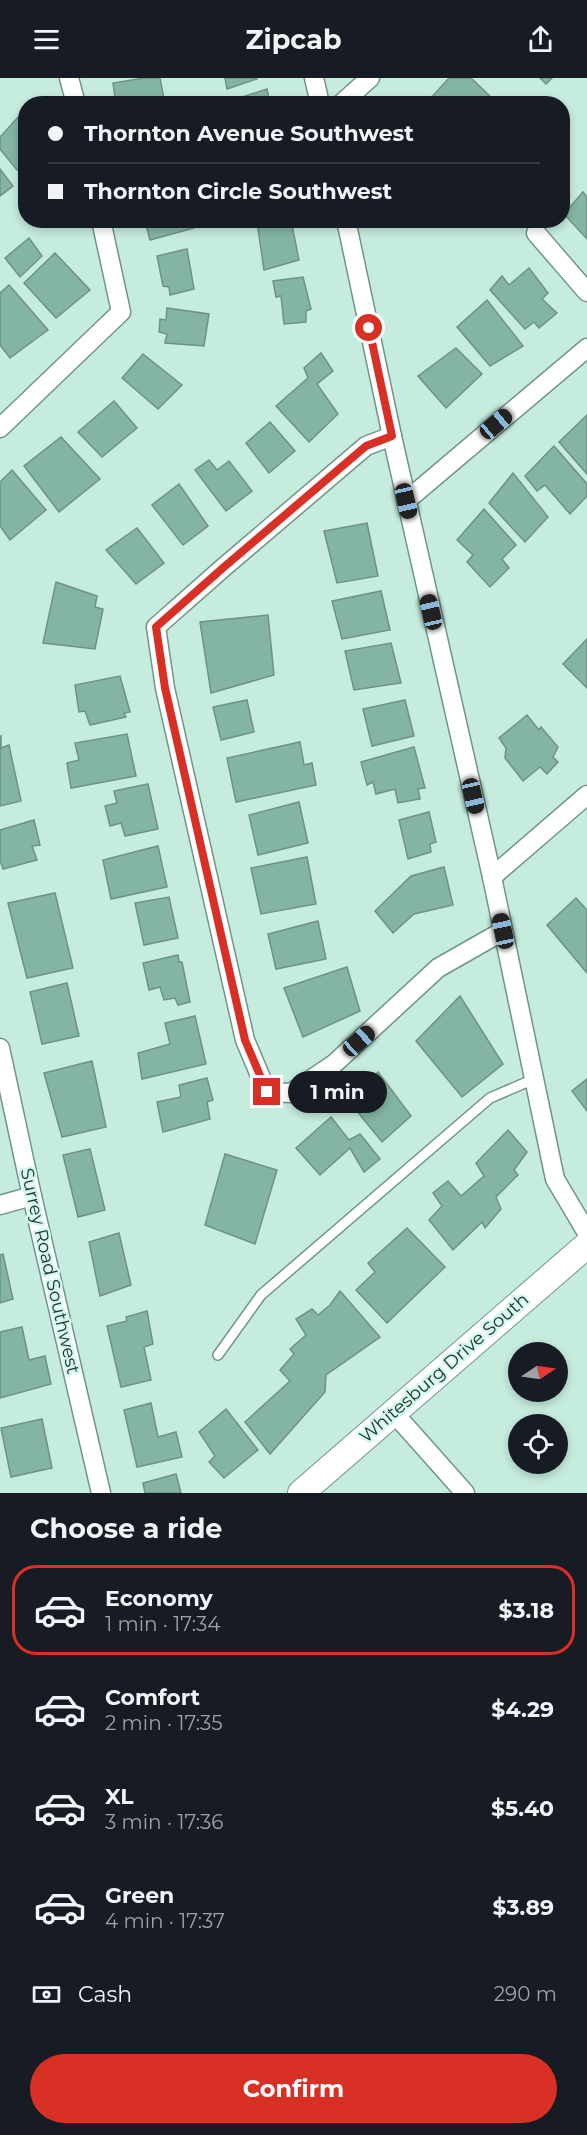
<!DOCTYPE html>
<meta charset="utf-8">
<style>
body{margin:0;font-family:Montserrat,sans-serif;background:#20242c;color:#f1f3f6;height:100vh;display:flex;flex-direction:column;font-size:22px;white-space:nowrap}
*{box-sizing:border-box;margin:0}
p{font-size:20px;color:#9ea1a6}
.icon{flex:none;width:33px;height:33px;fill:none;stroke:currentColor;stroke-width:2;stroke-linecap:round;stroke-linejoin:round}
.map{position:relative;height:1415px;overflow:hidden}
.drawer{display:flex;flex-direction:column;background:#171b24;flex:1}
.drawer>*{flex:none}
.hud{position:absolute;left:18px;top:18px;width:552px;height:132px;border-radius:24px;box-shadow:0 3px 9px #0003;display:grid;align-content:center;height:132px;padding:0 30px;background:#171b24}
.needle{width:39px;rotate:77deg}
.fabs{position:absolute;left:508px;top:1264px;display:grid;gap:12px}
.fabs a{display:grid;place-items:center;width:60px;height:60px;border-radius:50%;background:#171b24;box-shadow:0 3px 9px #0003;font-size:30px}
.end{position:absolute;width:27px;height:27px;margin:-14px;border:8px solid #d93025;background:#fff;box-shadow:0 0 0 3px #fff}
.from{border-radius:50%}
.bubble{position:absolute;height:42px;border-radius:21px;background:#171b24;box-shadow:0 3px 9px #0003;font-size:20px;font-weight:700;line-height:42px;text-align:center}
.car{position:absolute;width:18px;height:36px;margin:-18px -9px;border-radius:8px;box-shadow:0 0 4px 2px #0007;background:linear-gradient(#222 24%,#8ab4d8 0 40%,#222 0 76%,#8ab4d8 0 86%,#222 0)}
.hud b{display:flex;align-items:center;gap:21px;height:57px;font-size:22px}
.hud b+b{border-top:2px solid #363941}
.hud i{width:15px;height:15px;background:#f1f3f6}
ul{padding:0;list-style:none}
li{display:flex;align-items:center;gap:18px;height:90px;margin:0 12px 9px;padding:0 18px;border:3px solid transparent;border-radius:24px}
li div{flex:1}
li b{display:block;font-size:22px}
li em{font-style:normal;font-weight:700}
li.current{border-color:#d93025}
li>.icon{width:54px;height:54px;stroke-width:1.5}
h2{padding:0 30px;font-size:27px;line-height:72px}
.pay{display:flex;align-items:center;gap:15px;height:66px;padding:0 30px;font-size:22px}
.pay p{margin-inline-start:auto}
.primary-button{display:flex;gap:12px;margin-top:auto;padding:12px 30px}
.primary-button a{flex:1;height:69px;border-radius:36px;background:#d93025;color:#fff;font-size:24px;font-weight:700;line-height:69px;text-align:center}
header{display:flex;justify-content:space-between;align-items:center;height:78px;padding:0 30px;background:#171b24;font-size:27px;font-weight:700}
.map>svg:first-child{display:block}
.building{fill:#84b5a3;stroke:#6e9285;stroke-width:1.5}
.lines{fill:none;stroke-linecap:round;stroke-linejoin:round}
.lane-casing{stroke:#719588;stroke-width:12}
.street-casing{stroke:#719588;stroke-width:21}
.secondary-casing{stroke:#719588;stroke-width:28}
.lane{stroke:#fff;stroke-width:9}
.street{stroke:#fff;stroke-width:18}
.secondary{stroke:#fff;stroke-width:26}
.route{stroke:#d93025;stroke-width:8}
.labels{text-anchor:middle;stroke-width:5;stroke-linejoin:round;paint-order:stroke}
.street-label{font-size:18px;fill:#23312c;stroke:#d3f9eb}
</style>
<header><svg class="icon" aria-label="menu" viewBox="0 0 24 24"><path d="M4 6h16M4 12h16M4 18h16"/></svg>Zipcab<svg class="icon" aria-label="share" viewBox="0 0 24 24"><path d="M12 15V3M7 8l5-5 5 5M5 13v7h14v-7"/></svg></header>
<div class="map">
<svg width="587" height="1415" viewBox="0 0 587 1415">
<rect width="100%" height="100%" fill="#c6ecde"/>
<g class="building">
<path d="M144 0H160L165 26H116L113 5Z"/>
<path d="M225 0H257V1L227 11Z"/>
<path d="M449 0H471L498 26H434L430 21Z"/>
<path d="M540 0H552L546 6Z"/>
<path d="M267 11 270 26H227V24Z"/>
<path d="M19 38 26 45V84L17 92 0 71V59Z"/>
<path d="M0 91 13 108 0 118Z"/>
<path d="M583 114 587 119V161L564 136Z"/>
<path d="M145 142H192L194 150 150 162Z"/>
<path d="M262 142H291L299 182 264 192 257 144Z"/>
<path d="M29 160 42 178 20 199 5 180Z"/>
<path d="M187 171 194 211 170 217 169 209 163 208 157 178Z"/>
<path d="M55 175 90 212 56 240 24 205Z"/>
<path d="M529 190 548 215 542 221 557 235 539 250 534 244 525 251 490 212 502 198 509 207Z"/>
<path d="M303 199 311 231 306 233V244L284 246 281 218 276 219 273 203Z"/>
<path d="M9 207 48 252 10 280 0 267V215Z"/>
<path d="M487 222 523 268 490 288 457 249Z"/>
<path d="M167 230 209 236 204 268 165 265 167 256 159 254 160 241 166 242Z"/>
<path d="M456 270 482 296 446 330 418 298Z"/>
<path d="M321 275 333 293 317 306 338 336 309 364 276 328 308 300 304 290Z"/>
<path d="M143 276 182 307 158 331 122 300Z"/>
<path d="M114 323 137 350 102 379 78 354Z"/>
<path d="M587 337V396L559 364Z"/>
<path d="M270 344 295 373 269 395 246 365Z"/>
<path d="M61 359 100 401 59 434 24 388Z"/>
<path d="M554 368 587 406V418L570 436 545 407 537 413 525 398Z"/>
<path d="M209 382 217 392 229 383 252 413 226 433 195 392Z"/>
<path d="M12 392 46 432 10 462 0 448V404Z"/>
<path d="M513 395 548 439 525 464 489 425Z"/>
<path d="M179 406 208 448 183 467 152 427Z"/>
<path d="M484 431 516 467 502 481 509 490 490 509 467 484 473 477 457 462Z"/>
<path d="M367 445 378 498 337 505 324 453Z"/>
<path d="M137 450 164 485 136 506 106 472Z"/>
<path d="M56 504 97 518 95 529 103 531 95 571 43 565Z"/>
<path d="M381 513 390 552 342 561 332 523Z"/>
<path d="M268 537 274 597 211 615 200 544Z"/>
<path d="M587 561V610L563 586Z"/>
<path d="M391 565 401 605 354 612 345 573Z"/>
<path d="M120 598 130 634 124 635 126 639 90 647 85 633 79 634 75 607Z"/>
<path d="M247 622 254 654 221 662 213 629Z"/>
<path d="M405 622 414 658 372 668 363 631Z"/>
<path d="M527 637 539 652 541 649 558 669 553 679 558 684 547 696 540 689 523 703 505 680 506 670 499 660Z"/>
<path d="M127 656 136 698 71 710 67 685 79 682 75 665Z"/>
<path d="M1 658V670L9 667 21 723 0 728V659Z"/>
<path d="M300 664 304 687 312 685 316 707 236 724 227 680Z"/>
<path d="M414 669 425 710 418 711 420 721 398 725 395 711 376 716 373 704 367 707 361 684Z"/>
<path d="M148 706 158 751 125 758 121 745 110 748 105 728 117 725 114 713Z"/>
<path d="M299 724 308 765 258 777 249 737Z"/>
<path d="M429 734 436 764 430 766 431 774 408 781 399 742Z"/>
<path d="M34 742 40 767 32 768 37 782 3 791 0 782V752Z"/>
<path d="M158 768 167 809 111 821 103 782Z"/>
<path d="M307 779 316 826 261 836 251 790Z"/>
<path d="M444 789 453 827 414 836 393 855 375 833 411 798Z"/>
<path d="M55 815 73 890 27 900 8 825Z"/>
<path d="M169 819 178 860 144 867 135 825Z"/>
<path d="M576 820 587 832V895L547 847Z"/>
<path d="M318 843 326 881 276 891 268 856Z"/>
<path d="M178 877 179 884H182L190 924 178 927 175 920 164 922 160 909 149 912 143 885Z"/>
<path d="M347 889 360 933 303 959 284 910Z"/>
<path d="M67 905 79 958 42 966 30 914Z"/>
<path d="M460 918 503 986 462 1019 416 963Z"/>
<path d="M195 938 206 986 142 1001 138 975 170 966 165 945Z"/>
<path d="M92 983 106 1049 62 1059 44 995Z"/>
<path d="M378 994 411 1038 382 1064 347 1021Z"/>
<path d="M207 1000 213 1022 207 1024 210 1041 163 1054 157 1024 181 1019 179 1007Z"/>
<path d="M587 1001V1033L572 1013Z"/>
<path d="M331 1039 349 1062 360 1056 380 1081 364 1094 350 1070 320 1097 296 1070Z"/>
<path d="M508 1052 527 1074 514 1092 518 1097 496 1119 501 1131 485 1150 482 1144 453 1172 429 1142 442 1128 433 1115 448 1103 461 1118 484 1098 476 1085Z"/>
<path d="M90 1071 105 1132 78 1139 63 1077Z"/>
<path d="M225 1076 277 1092 255 1166 205 1147Z"/>
<path d="M407 1150 445 1189 387 1245 356 1212 375 1194 368 1185Z"/>
<path d="M119 1155 131 1207 100 1218 89 1164Z"/>
<path d="M3 1176 13 1221 0 1225V1177Z"/>
<path d="M340 1213 380 1259 326 1297 325 1314 270 1376 245 1344 290 1303 280 1292 294 1276 290 1271 306 1257 296 1241 312 1231 318 1237 330 1227Z"/>
<path d="M147 1233 153 1266 144 1269 151 1302 121 1309 107 1248 127 1243 126 1239Z"/>
<path d="M22 1249 29 1282 45 1278 51 1306 0 1320V1254Z"/>
<path d="M151 1325 158 1359 176 1354 182 1379 137 1389 124 1332Z"/>
<path d="M226 1331 258 1372 224 1400 209 1384 215 1378 199 1354Z"/>
<path d="M42 1341 52 1390 11 1399 1 1350Z"/>
<path d="M176 1396 181 1415H145L143 1405Z"/>
</g>
<g class="lines">
<defs>
<path id="lane" d="M218 1277 261 1217 490 1020 534 1001"/>
<g id="street">
<path d="M69 0 76 26"/>
<path d="M314 0 320 26"/>
<path d="M341 26 370 0"/>
<path d="M346 142 392 358 492 799 555 1101 587 1155"/>
<path d="M536 155 587 214"/>
<path d="M0 350 121 234 101 142"/>
<path d="M392 358 366 368 224 489 156 549 165 610 245 962 267 1014 291 1015 334 986 438 890 503 853"/>
<path d="M406 423 587 270"/>
<path d="M492 799 587 717"/>
<path d="M0 970 32 1118 101 1415"/>
<path d="M0 1127 32 1118"/>
<path d="M393 1334 465 1415"/>
</g>
<path id="secondary" d="M301 1415 587 1167"/>
</defs>
<use href="#lane" class="lane-casing"/>
<use href="#street" class="street-casing"/>
<use href="#secondary" class="secondary-casing"/>
<use href="#lane" class="lane"/>
<use href="#street" class="street"/>
<use href="#secondary" class="secondary"/>
</g>
<g class="lines">
<path class="route" d="M267 1014 245 962 165 610 156 549 224 489 366 368 392 358 369 250"/>
</g>
<g class="labels">
<g class="street-label">
<text transform="translate(50 1193) rotate(77)" y="6">Surrey Road Southwest</text>
<text transform="translate(444 1290) rotate(-41)" y="6">Whitesburg Drive South</text>
</g>
</g>
</svg>
<div class="fabs">
<a><svg class="needle" viewBox="-14 -14 28 28"><path d="M0-13l5 13h-10z" fill="#e53935"/><path d="M0 13l5-13h-10z" fill="#9ea1a6"/></svg></a>
<a><svg class="icon" aria-label="locate" viewBox="0 0 24 24"><circle cx="12" cy="12" r="6"/><path d="M12 2v4M12 18v4M2 12h4M18 12h4"/></svg></a>
</div>
<i class="end from" style="left:369px;top:250px"></i>
<i class="end" style="left:267px;top:1014px"></i>
<div class="bubble" style="left:288px;top:993px;width:99px">1 min</div>
<i class="car" style="left:496px;top:346px;rotate:50deg"></i>
<i class="car" style="left:406px;top:423px;rotate:167deg"></i>
<i class="car" style="left:431px;top:534px;rotate:347deg"></i>
<i class="car" style="left:473px;top:718px;rotate:167deg"></i>
<i class="car" style="left:503px;top:853px;rotate:348deg"></i>
<i class="car" style="left:359px;top:963px;rotate:48deg"></i>
<div class="hud">
<b><i class="from"></i>Thornton Avenue Southwest</b>
<b><i></i>Thornton Circle Southwest</b>
</div>
</div>
<section class="drawer">
<h2>Choose a ride</h2>
<ul>
<li class="current"><svg class="icon" aria-label="car" viewBox="0 0 24 24"><path d="M5 17H2v-5l4-1 3-4h7l3 4 3 1v5h-3M9 17h6M6 11h13"/><circle cx="7" cy="17" r="2"/><circle cx="17" cy="17" r="2"/></svg><div><b>Economy</b><p>1 min · 17:34</p></div><em>$3.18</em></li>
<li><svg class="icon" aria-label="car" viewBox="0 0 24 24"><path d="M5 17H2v-5l4-1 3-4h7l3 4 3 1v5h-3M9 17h6M6 11h13"/><circle cx="7" cy="17" r="2"/><circle cx="17" cy="17" r="2"/></svg><div><b>Comfort</b><p>2 min · 17:35</p></div><em>$4.29</em></li>
<li><svg class="icon" aria-label="car" viewBox="0 0 24 24"><path d="M5 17H2v-5l4-1 3-4h7l3 4 3 1v5h-3M9 17h6M6 11h13"/><circle cx="7" cy="17" r="2"/><circle cx="17" cy="17" r="2"/></svg><div><b>XL</b><p>3 min · 17:36</p></div><em>$5.40</em></li>
<li><svg class="icon" aria-label="car" viewBox="0 0 24 24"><path d="M5 17H2v-5l4-1 3-4h7l3 4 3 1v5h-3M9 17h6M6 11h13"/><circle cx="7" cy="17" r="2"/><circle cx="17" cy="17" r="2"/></svg><div><b>Green</b><p>4 min · 17:37</p></div><em>$3.89</em></li>
</ul>
<div class="pay"><svg class="icon" aria-label="cash" viewBox="0 0 24 24"><path d="M3 7h18v10H3z"/><circle cx="12" cy="12" r="2"/></svg>Cash<p>290 m</p></div>
<div class="primary-button"><a>Confirm</a></div>
</section>
